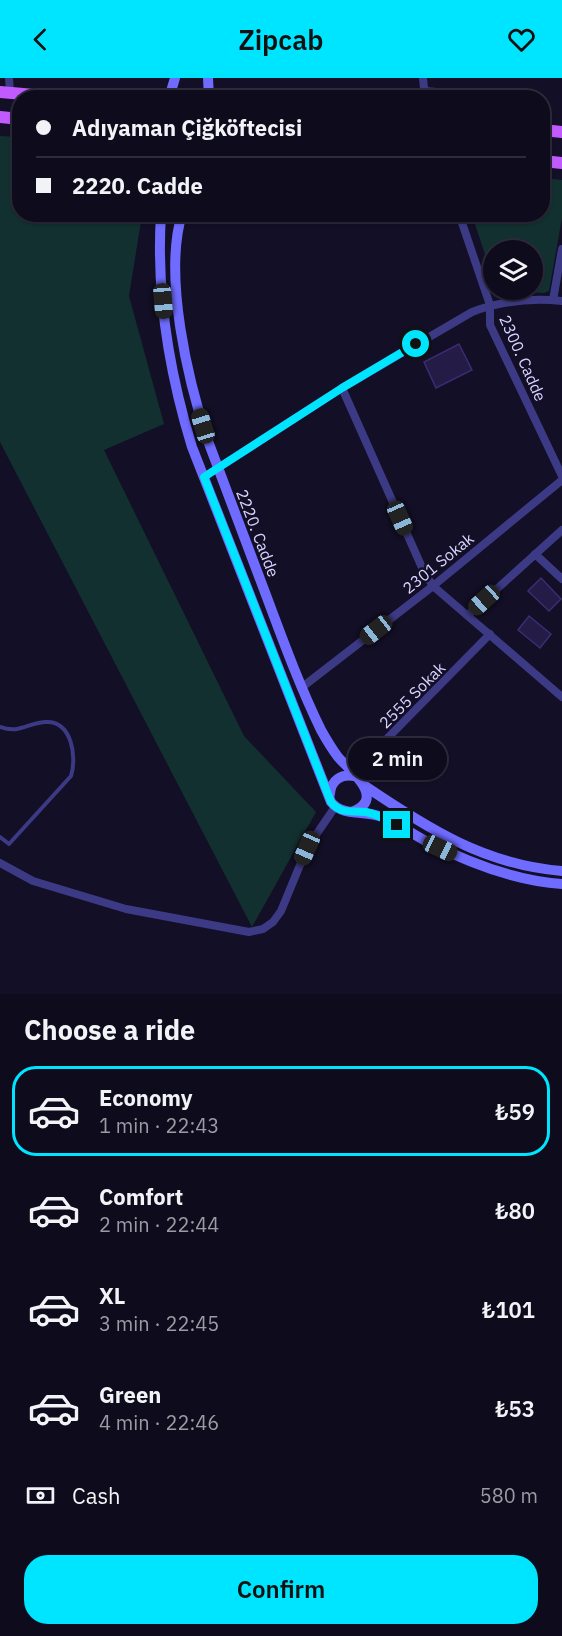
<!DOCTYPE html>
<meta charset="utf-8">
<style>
body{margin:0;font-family:"IBM Plex Sans",sans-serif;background:#171425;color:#f1f3f6;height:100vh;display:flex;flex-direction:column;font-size:22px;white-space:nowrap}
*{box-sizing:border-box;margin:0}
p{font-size:20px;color:#9b9ba3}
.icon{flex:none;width:33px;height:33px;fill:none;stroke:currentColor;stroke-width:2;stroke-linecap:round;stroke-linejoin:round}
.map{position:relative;height:916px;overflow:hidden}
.drawer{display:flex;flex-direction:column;background:#0e0b1c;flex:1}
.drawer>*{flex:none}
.guide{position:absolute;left:12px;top:12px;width:538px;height:132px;border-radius:24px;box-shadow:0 2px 4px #0004,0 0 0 2px #2e2b3b;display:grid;align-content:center;height:132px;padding:0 24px;background:#0e0b1c}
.buttons{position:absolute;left:483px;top:162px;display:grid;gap:12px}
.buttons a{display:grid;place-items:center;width:60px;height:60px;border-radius:50%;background:#0e0b1c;box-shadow:0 2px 4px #0004,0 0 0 2px #2e2b3b;font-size:30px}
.end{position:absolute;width:27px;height:27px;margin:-14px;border:8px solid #00e5ff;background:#111;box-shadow:0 0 0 3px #111}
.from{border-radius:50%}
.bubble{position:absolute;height:42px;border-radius:21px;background:#0e0b1c;box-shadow:0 2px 4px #0004,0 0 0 2px #2e2b3b;font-size:20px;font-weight:600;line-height:42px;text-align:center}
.car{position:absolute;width:18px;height:36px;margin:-18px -9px;border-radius:8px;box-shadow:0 0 4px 2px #0007;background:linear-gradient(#222 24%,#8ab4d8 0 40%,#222 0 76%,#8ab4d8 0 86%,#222 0)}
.guide b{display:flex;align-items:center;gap:21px;height:57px;font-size:22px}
.guide b+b{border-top:2px solid #2e2b3b}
.guide i{width:15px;height:15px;background:#f1f3f6}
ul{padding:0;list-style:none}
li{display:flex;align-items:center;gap:18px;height:90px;margin:0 12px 9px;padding:0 12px;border:3px solid transparent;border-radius:24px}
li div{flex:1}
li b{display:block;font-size:22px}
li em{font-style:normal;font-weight:600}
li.on{border-color:#00e5ff}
li>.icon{width:54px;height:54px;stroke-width:1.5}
h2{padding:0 24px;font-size:27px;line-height:72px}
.pay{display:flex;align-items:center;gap:15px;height:66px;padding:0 24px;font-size:22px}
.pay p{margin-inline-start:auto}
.primary-button{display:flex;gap:12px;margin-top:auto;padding:12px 24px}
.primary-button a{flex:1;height:69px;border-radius:24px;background:#00e5ff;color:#111;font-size:24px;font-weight:600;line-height:69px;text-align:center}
header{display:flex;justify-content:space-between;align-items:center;height:78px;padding:0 24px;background:#00e5ff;color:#111;font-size:27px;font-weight:600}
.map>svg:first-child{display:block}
.green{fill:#12302f}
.building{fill:#241b47;stroke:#3b2d73;stroke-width:1.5}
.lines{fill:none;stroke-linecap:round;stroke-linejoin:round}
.lane{stroke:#3d3a85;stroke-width:4}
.street{stroke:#3d3a85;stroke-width:8}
.secondary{stroke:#6f6bff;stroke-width:10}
.primary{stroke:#c25bff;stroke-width:12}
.route{stroke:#00e5ff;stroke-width:8}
.labels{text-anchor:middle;stroke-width:5;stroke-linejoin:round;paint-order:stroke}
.street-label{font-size:16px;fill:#d9d4ff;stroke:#130f26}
</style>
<header><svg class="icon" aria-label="back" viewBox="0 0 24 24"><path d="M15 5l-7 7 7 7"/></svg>Zipcab<svg class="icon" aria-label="heart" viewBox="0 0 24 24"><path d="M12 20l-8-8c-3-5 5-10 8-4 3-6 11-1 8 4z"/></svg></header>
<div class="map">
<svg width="562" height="916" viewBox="0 0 562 916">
<rect width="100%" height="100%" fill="#130f26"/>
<g class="green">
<path d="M0 58 19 59 20 136 142 137 129 218 164 346 104 372 244 658 316 734 252 849 0 364Z"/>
<path d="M543 100 562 102V140L549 213 544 215 513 214 494 218 489 204 493 202 494 212H532V172H494L493 201 472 137 543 136Z"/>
</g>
<g class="building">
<path d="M459 266 472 292 436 310 424 284Z"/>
<path d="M541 500 561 521 549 533 528 513Z"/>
<path d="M529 538 551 556 540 570 518 552Z"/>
</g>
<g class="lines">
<g class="lane">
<path d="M425 11 522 19"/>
<path d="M0 649C20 656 27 645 45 644 72 642 77 679 71 698L9 766 0 759"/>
</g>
<g class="street">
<path d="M9 0 10 15"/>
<path d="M423 0 425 20"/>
<path d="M459 136 490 227V247L562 398"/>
<path d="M553 222 562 171"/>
<path d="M342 310 424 494 433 508 562 619"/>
<path d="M204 399 342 310 472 234C501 223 532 220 562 223"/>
<path d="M535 476 562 501"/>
<path d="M468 537 562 452"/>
<path d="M301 610 433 508 562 402"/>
<path d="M354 698 363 685 490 556"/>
<path d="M0 785 33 803 126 831 249 854 263 851 273 844 281 833 307 770 335 729"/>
</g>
<g class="secondary">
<path d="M208 0 209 20"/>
<path d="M169 20 175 0"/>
<path d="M161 136C156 215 169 294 192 369L331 724C343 739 365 732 382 739 398 745 412 756 426 763 467 784 516 803 562 806"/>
<path d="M182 136C163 198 188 303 208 363 228 417 249 471 269 525 285 568 301 611 321 652 326 661 332 671 338 679 350 693 387 720 352 734"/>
<path d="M365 708C427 750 485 787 562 793"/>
<path d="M330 716C331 702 341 696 354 698"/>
</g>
<g class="primary">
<path d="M0 14 69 20"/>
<path d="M0 39 20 41"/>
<path d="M543 52 562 54"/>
<path d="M543 83 562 85"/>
</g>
</g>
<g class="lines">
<path class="route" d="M397 747C387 742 377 736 366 734 352 732 341 737 331 724L204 399 342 310 416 266"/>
</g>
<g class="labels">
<g class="street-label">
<text transform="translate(523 280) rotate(66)" y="6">2300. Cadde</text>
<text transform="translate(258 455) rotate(69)" y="6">2220. Cadde</text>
<text transform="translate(438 485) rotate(-39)" y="6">2301 Sokak</text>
<text transform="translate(412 617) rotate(-45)" y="6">2555 Sokak</text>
</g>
</g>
</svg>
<div class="buttons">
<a><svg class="icon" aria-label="layers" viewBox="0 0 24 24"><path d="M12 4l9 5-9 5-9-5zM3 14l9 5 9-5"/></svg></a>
</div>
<i class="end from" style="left:416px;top:266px"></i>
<i class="end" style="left:397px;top:747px"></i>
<div class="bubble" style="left:348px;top:660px;width:99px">2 min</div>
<i class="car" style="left:163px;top:223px;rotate:175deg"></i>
<i class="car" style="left:203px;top:348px;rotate:343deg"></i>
<i class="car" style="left:400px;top:440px;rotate:156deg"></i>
<i class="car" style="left:484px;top:522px;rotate:228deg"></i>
<i class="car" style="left:376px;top:552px;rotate:232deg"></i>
<i class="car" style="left:307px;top:770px;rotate:204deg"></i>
<i class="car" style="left:440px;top:770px;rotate:115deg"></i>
<div class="guide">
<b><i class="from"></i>Adıyaman Çiğköftecisi</b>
<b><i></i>2220. Cadde</b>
</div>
</div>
<section class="drawer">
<h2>Choose a ride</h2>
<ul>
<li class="on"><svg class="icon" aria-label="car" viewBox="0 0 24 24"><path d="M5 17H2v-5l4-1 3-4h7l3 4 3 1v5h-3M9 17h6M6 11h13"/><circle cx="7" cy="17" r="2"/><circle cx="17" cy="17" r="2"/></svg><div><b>Economy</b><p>1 min · 22:43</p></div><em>₺59</em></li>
<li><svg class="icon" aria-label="car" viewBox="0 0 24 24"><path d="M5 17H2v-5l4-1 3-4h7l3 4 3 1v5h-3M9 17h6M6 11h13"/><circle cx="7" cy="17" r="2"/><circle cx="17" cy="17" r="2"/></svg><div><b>Comfort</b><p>2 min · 22:44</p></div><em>₺80</em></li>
<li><svg class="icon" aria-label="car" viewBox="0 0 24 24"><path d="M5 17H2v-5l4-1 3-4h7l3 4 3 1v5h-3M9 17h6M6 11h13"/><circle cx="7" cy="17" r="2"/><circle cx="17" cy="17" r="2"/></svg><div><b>XL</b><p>3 min · 22:45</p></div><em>₺101</em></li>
<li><svg class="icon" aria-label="car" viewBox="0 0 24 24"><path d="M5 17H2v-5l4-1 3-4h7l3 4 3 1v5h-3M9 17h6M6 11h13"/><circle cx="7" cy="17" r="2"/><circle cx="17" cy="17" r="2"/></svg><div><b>Green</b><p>4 min · 22:46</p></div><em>₺53</em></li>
</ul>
<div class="pay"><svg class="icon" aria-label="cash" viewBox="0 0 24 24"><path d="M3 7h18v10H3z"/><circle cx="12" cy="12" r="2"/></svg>Cash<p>580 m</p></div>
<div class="primary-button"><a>Confirm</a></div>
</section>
